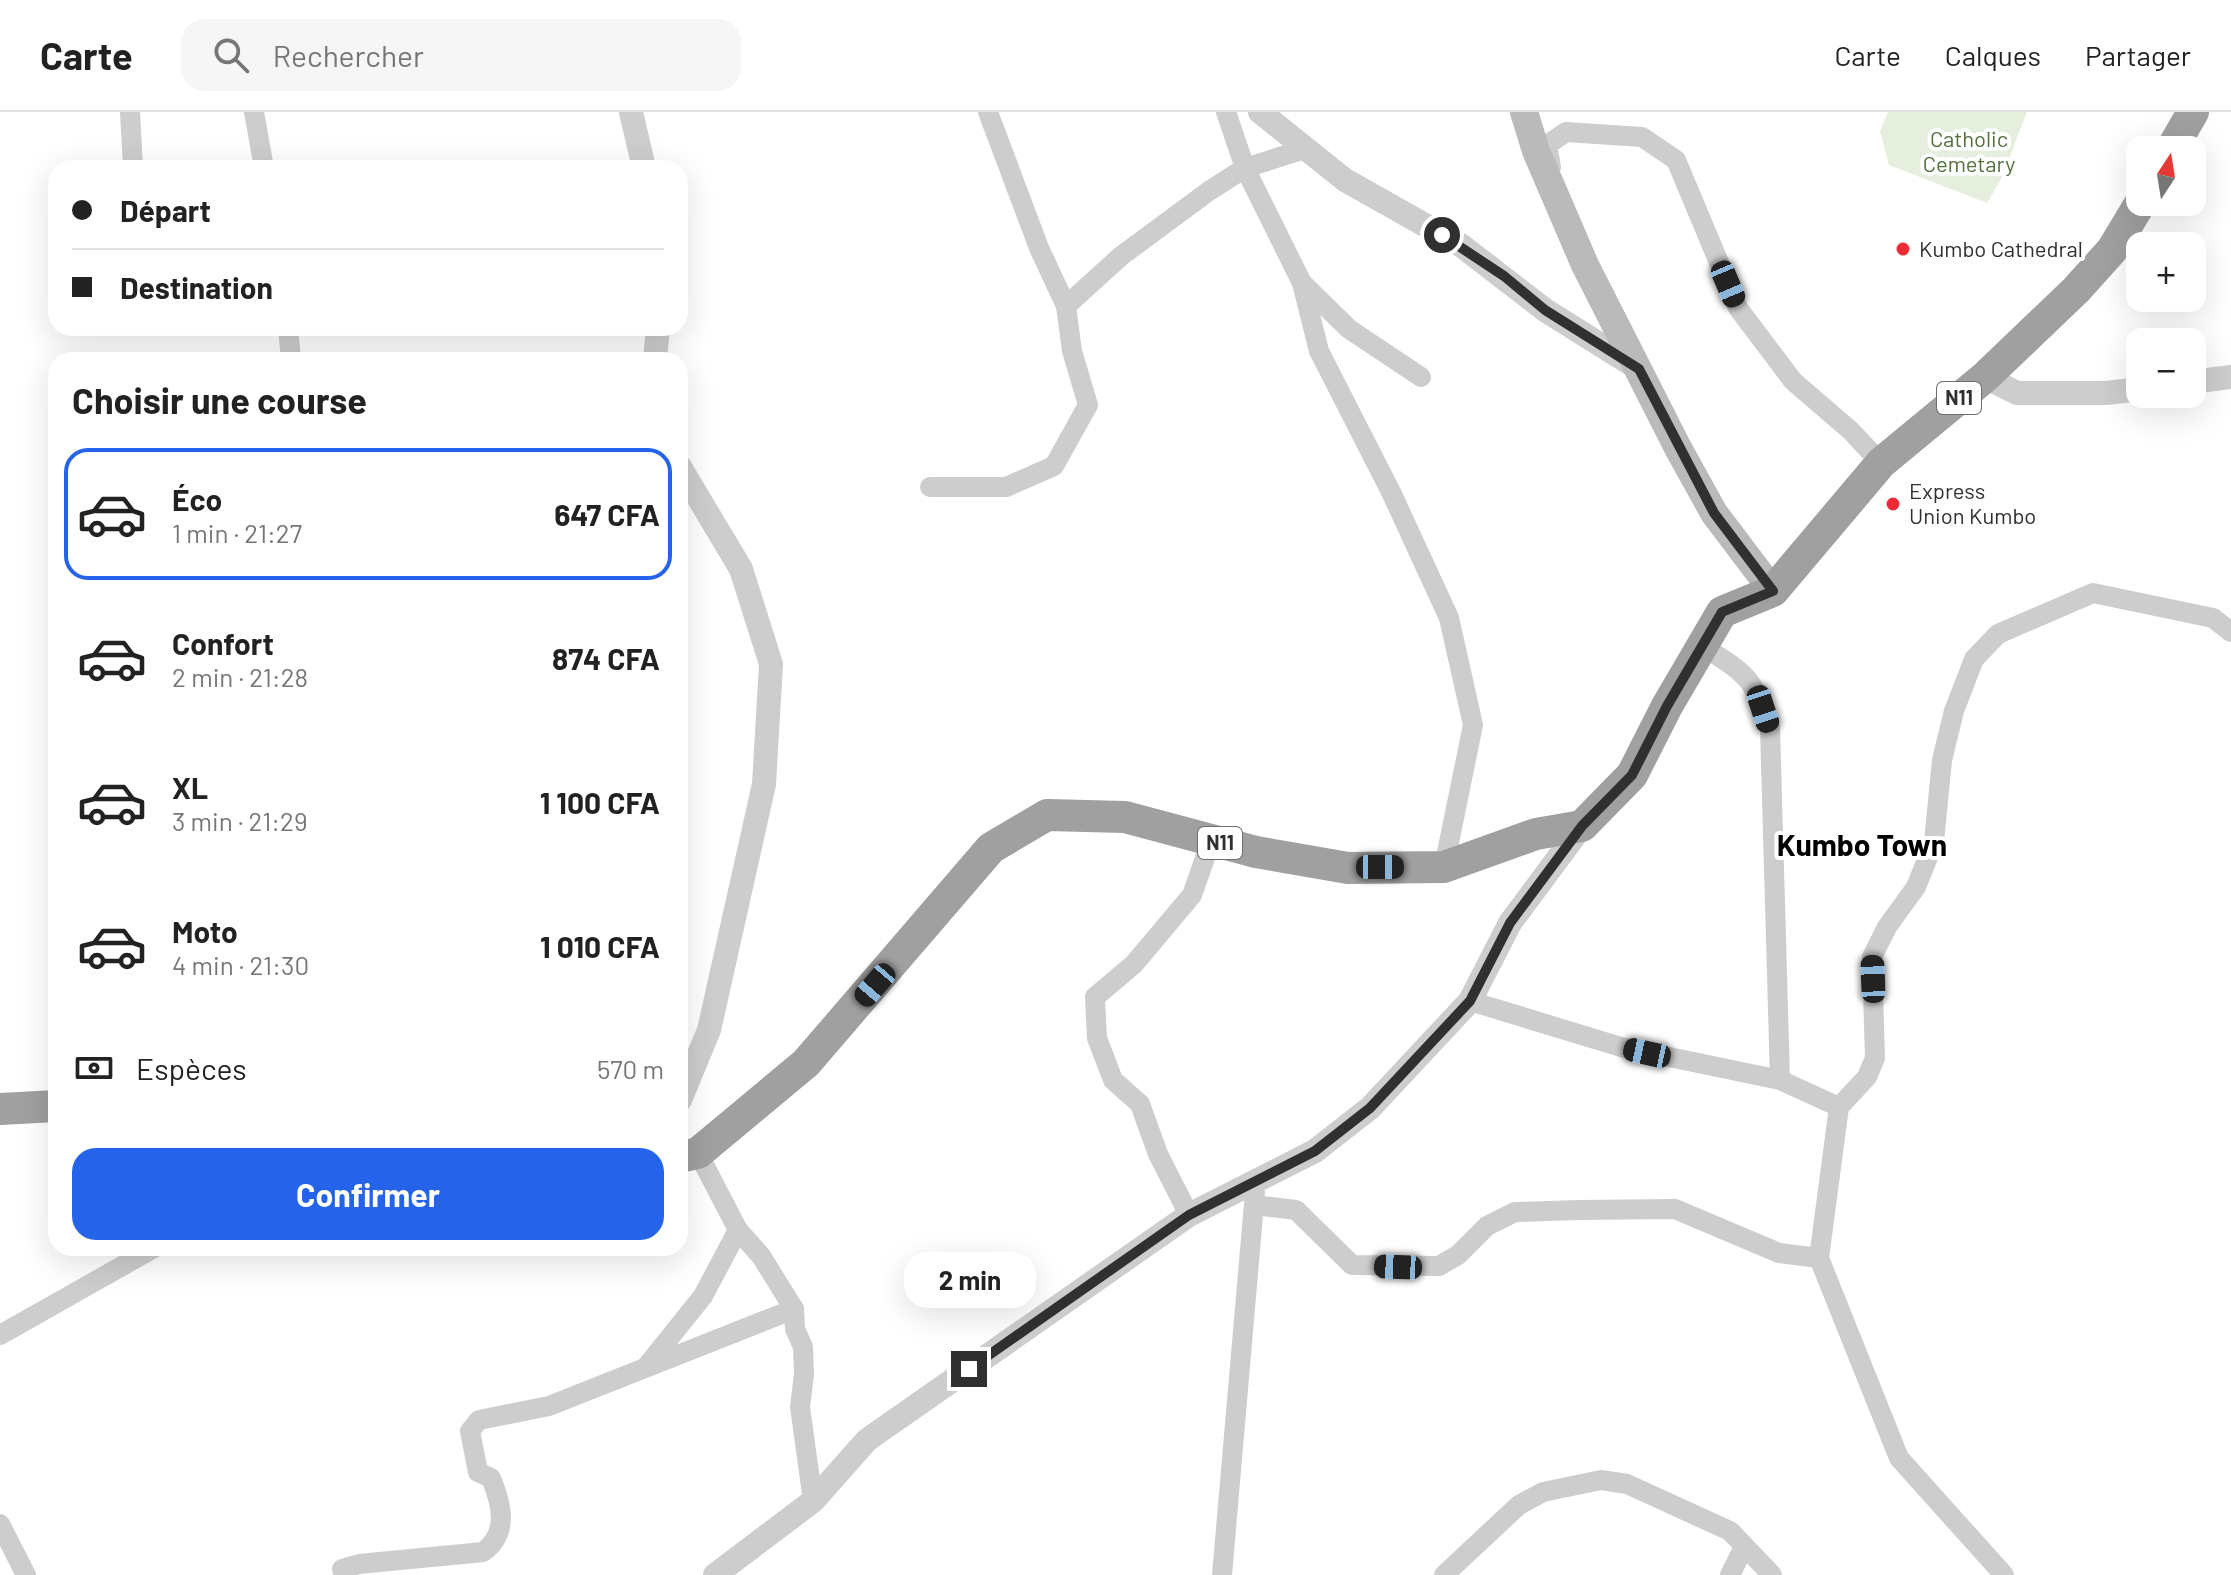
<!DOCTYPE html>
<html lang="fr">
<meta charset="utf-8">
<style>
body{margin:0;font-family:Barlow,sans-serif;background:#f6f6f6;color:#222;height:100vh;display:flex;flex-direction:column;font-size:30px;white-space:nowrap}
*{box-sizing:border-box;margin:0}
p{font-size:26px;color:#767676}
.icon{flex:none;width:44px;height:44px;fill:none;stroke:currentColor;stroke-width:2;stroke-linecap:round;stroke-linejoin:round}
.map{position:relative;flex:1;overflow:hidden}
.panel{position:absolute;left:48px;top:240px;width:640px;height:904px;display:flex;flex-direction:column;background:#fff;border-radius:24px;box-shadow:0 8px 32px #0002}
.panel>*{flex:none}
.hud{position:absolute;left:48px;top:48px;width:640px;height:176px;border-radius:24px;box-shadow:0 8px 32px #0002;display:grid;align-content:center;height:176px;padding:0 24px;background:#fff}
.needle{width:52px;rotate:12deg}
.tools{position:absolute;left:2126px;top:24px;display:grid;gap:16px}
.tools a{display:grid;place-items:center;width:80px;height:80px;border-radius:16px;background:#fff;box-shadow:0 8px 32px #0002;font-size:40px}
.end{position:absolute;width:36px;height:36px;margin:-18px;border:10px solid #303030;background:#fff;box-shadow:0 0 0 4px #fff}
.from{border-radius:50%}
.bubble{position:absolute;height:56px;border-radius:24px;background:#fff;box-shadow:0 8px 32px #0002;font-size:26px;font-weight:700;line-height:56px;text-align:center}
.car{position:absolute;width:24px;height:48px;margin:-24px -12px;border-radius:10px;box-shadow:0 0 6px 2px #0007;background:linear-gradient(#222 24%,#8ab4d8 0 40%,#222 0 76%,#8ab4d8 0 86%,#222 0)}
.hud b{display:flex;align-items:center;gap:28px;height:76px;font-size:30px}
.hud b+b{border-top:2px solid #e0e0e0}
.hud i{width:20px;height:20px;background:#222}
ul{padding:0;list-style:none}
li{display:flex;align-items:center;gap:24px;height:132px;margin:0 16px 12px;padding:0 8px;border:4px solid transparent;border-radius:24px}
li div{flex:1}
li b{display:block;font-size:30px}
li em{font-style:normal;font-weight:700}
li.active{border-color:#2563eb}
li>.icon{width:72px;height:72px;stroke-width:1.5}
h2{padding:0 24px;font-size:36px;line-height:96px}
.pay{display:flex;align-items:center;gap:20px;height:88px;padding:0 24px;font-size:30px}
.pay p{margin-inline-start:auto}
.button{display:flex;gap:16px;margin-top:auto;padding:16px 24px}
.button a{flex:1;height:92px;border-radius:24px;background:#2563eb;color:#fff;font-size:32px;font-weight:700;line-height:92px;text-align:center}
header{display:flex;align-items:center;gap:48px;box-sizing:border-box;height:112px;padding:0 40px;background:#fff;border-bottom:2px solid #e0e0e0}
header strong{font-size:38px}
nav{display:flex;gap:44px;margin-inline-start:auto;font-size:28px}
.search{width:560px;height:72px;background:#f6f6f6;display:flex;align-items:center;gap:20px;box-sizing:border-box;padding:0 28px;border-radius:24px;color:#767676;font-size:30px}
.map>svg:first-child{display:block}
.green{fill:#e6eede}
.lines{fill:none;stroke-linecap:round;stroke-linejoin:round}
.minor{stroke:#cdcdcd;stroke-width:20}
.tertiary{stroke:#cdcdcd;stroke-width:24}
.secondary{stroke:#bababa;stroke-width:28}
.trunk{stroke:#a0a0a0;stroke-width:32}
.route{stroke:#303030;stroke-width:10}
.poi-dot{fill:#ed2c38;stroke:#fff;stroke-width:3}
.labels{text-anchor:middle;stroke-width:8;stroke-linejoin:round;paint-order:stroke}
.shield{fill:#fff;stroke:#6e6e6e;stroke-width:2}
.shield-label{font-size:20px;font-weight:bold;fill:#303030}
.park-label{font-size:22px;fill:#536f3b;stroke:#fff}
.poi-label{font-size:22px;fill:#303030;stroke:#fff;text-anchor:start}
.district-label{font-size:30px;font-weight:bold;fill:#000;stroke:#fff}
</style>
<header>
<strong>Carte</strong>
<div class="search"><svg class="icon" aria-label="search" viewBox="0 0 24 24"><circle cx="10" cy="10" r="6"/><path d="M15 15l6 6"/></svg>Rechercher</div>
<nav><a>Carte</a><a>Calques</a><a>Partager</a></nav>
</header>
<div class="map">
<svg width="2231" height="1463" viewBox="0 0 2231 1463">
<rect width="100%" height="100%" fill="#fff"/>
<path class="green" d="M1888 0H2027L2002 65 1987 91 1889 53 1880 19Z"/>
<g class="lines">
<g class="minor">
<path d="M130 0 133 56"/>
<path d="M254 0 264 56"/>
<path d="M1226 0 1245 56 1302 171 1319 239 1392 382 1449 506 1473 613 1444 755"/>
<path d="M1551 55 1547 33 1566 20 1642 25 1676 48 1738 196 1793 269 1851 319 1881 351"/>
<path d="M1302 171 1349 217 1421 265"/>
<path d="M1066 194 1121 144 1209 79 1245 56 1305 37"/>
<path d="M288 216 291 248"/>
<path d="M930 375H1006L1054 354 1088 293 1072 239 1066 194 1039 136 988 0"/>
<path d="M1702 534C1747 562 1753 565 1770 616L1780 968"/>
<path d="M1470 889 1621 935 1780 968 1839 995"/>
<path d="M698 1041 738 1118 761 1144 794 1197 795 1217 803 1235 804 1262 800 1295 813 1389"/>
<path d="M1254 1093 1296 1098 1352 1153 1439 1154 1458 1143 1487 1114 1515 1100 1580 1098 1675 1097 1779 1141 1819 1146"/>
<path d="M1189 1103 1158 1042 1140 992 1113 968 1097 926 1095 885 1134 852 1192 783 1211 729"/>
<path d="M0 1223 154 1136"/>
<path d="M646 1255 703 1184 738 1118"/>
<path d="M0 1412 26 1463"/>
<path d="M344 1463 342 1457 359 1452 483 1440C509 1421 502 1393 491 1366L478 1360 470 1319 479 1308 549 1294 794 1197"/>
<path d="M1222 1463 1255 1080"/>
<path d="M1444 1463 1519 1393 1543 1380 1601 1368 1627 1372 1730 1419 1772 1463"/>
<path d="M1730 1463 1744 1435"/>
<path d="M2004 1463 1899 1346 1819 1146 1839 995 1867 965 1875 946 1872 845 1887 815 1916 775 1934 730 1942 648 1954 599 1974 547 1998 522 2093 481 2213 506 2231 520"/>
</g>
<g class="tertiary">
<path d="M631 0 644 56"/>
<path d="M1260 0 1345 68 1462 134 1545 198 1639 257"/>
<path d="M655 248 658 216"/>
<path d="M1985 265 2017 281H2106L2140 277"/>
<path d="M2192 270 2231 265"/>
<path d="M680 355 741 457 771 552 764 672 709 918 680 988"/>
<path d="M715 1463 813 1389 867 1328 1189 1103 1315 1039 1370 996 1470 889 1510 811 1582 714"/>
</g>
<path class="secondary" d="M1524 0 1536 39 1585 153 1678 336 1714 401 1773 479"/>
<g class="trunk">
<path d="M2171 38 2193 0"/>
<path d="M0 997 56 994"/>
<path d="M680 1045 698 1041 806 951 991 736 1047 703 1125 705 1256 740 1348 756 1444 755 1536 722 1582 714 1632 663 1667 594 1722 500 1773 479 1881 351 1985 265 2076 178 2112 138 2141 90"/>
</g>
</g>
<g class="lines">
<path class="route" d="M969 1257 1189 1103 1315 1039 1370 996 1470 889 1510 811 1582 714 1632 663 1667 594 1722 500 1773 479 1714 401 1639 257 1545 198 1504 164 1442 123"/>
</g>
<g class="poi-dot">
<circle cx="1903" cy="137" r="8"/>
<circle cx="1893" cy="392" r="8"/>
</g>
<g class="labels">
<g class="shield">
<rect x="1937" y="270" width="44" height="32" rx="6"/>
<rect x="1198" y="715" width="44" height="32" rx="6"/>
</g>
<g class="shield-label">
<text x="1959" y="293">N11</text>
<text x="1220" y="738">N11</text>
</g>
<g class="park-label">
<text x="1969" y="35">Catholic<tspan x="1969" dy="25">Cemetary</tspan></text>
</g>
<g class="poi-label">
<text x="1919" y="145">Kumbo Cathedral</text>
<text x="1909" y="387">Express<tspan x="1909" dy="25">Union Kumbo</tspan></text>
</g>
<g class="district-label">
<text x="1862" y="744">Kumbo Town</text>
</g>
</g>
</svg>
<div class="tools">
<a><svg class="needle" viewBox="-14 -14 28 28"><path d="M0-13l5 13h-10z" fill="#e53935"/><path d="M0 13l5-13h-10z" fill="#767676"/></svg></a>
<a>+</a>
<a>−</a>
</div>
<i class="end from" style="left:1442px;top:123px"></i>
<i class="end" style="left:969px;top:1257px"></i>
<div class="bubble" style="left:904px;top:1140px;width:132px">2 min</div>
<i class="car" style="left:1728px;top:172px;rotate:157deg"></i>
<i class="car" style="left:1763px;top:597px;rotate:162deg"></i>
<i class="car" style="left:1380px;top:755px;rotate:90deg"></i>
<i class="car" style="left:1873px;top:867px;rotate:358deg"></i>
<i class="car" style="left:875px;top:873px;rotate:221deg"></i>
<i class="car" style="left:1647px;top:941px;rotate:282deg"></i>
<i class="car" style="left:1398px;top:1155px;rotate:272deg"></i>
<div class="hud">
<b><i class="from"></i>Départ</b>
<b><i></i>Destination</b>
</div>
<section class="panel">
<h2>Choisir une course</h2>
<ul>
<li class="active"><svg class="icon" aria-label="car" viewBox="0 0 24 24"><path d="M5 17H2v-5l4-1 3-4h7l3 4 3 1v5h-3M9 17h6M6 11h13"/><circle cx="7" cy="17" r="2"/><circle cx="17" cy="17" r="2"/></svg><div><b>Éco</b><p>1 min · 21:27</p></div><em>647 CFA</em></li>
<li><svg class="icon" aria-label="car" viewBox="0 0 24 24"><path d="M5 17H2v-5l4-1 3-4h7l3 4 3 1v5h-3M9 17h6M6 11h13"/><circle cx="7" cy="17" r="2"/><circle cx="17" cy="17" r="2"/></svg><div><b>Confort</b><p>2 min · 21:28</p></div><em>874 CFA</em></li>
<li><svg class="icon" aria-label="car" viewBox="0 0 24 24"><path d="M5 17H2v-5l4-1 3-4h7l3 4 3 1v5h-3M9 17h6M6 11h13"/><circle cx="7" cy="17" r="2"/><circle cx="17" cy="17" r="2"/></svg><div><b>XL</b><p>3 min · 21:29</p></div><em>1 100 CFA</em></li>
<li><svg class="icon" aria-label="car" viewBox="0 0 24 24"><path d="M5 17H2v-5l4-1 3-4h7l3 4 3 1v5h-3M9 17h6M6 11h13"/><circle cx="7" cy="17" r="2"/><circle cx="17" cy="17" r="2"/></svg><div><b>Moto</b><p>4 min · 21:30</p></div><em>1 010 CFA</em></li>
</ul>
<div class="pay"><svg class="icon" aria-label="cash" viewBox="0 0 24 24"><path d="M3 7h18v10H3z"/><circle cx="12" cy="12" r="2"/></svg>Espèces<p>570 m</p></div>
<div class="button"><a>Confirmer</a></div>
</section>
</div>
